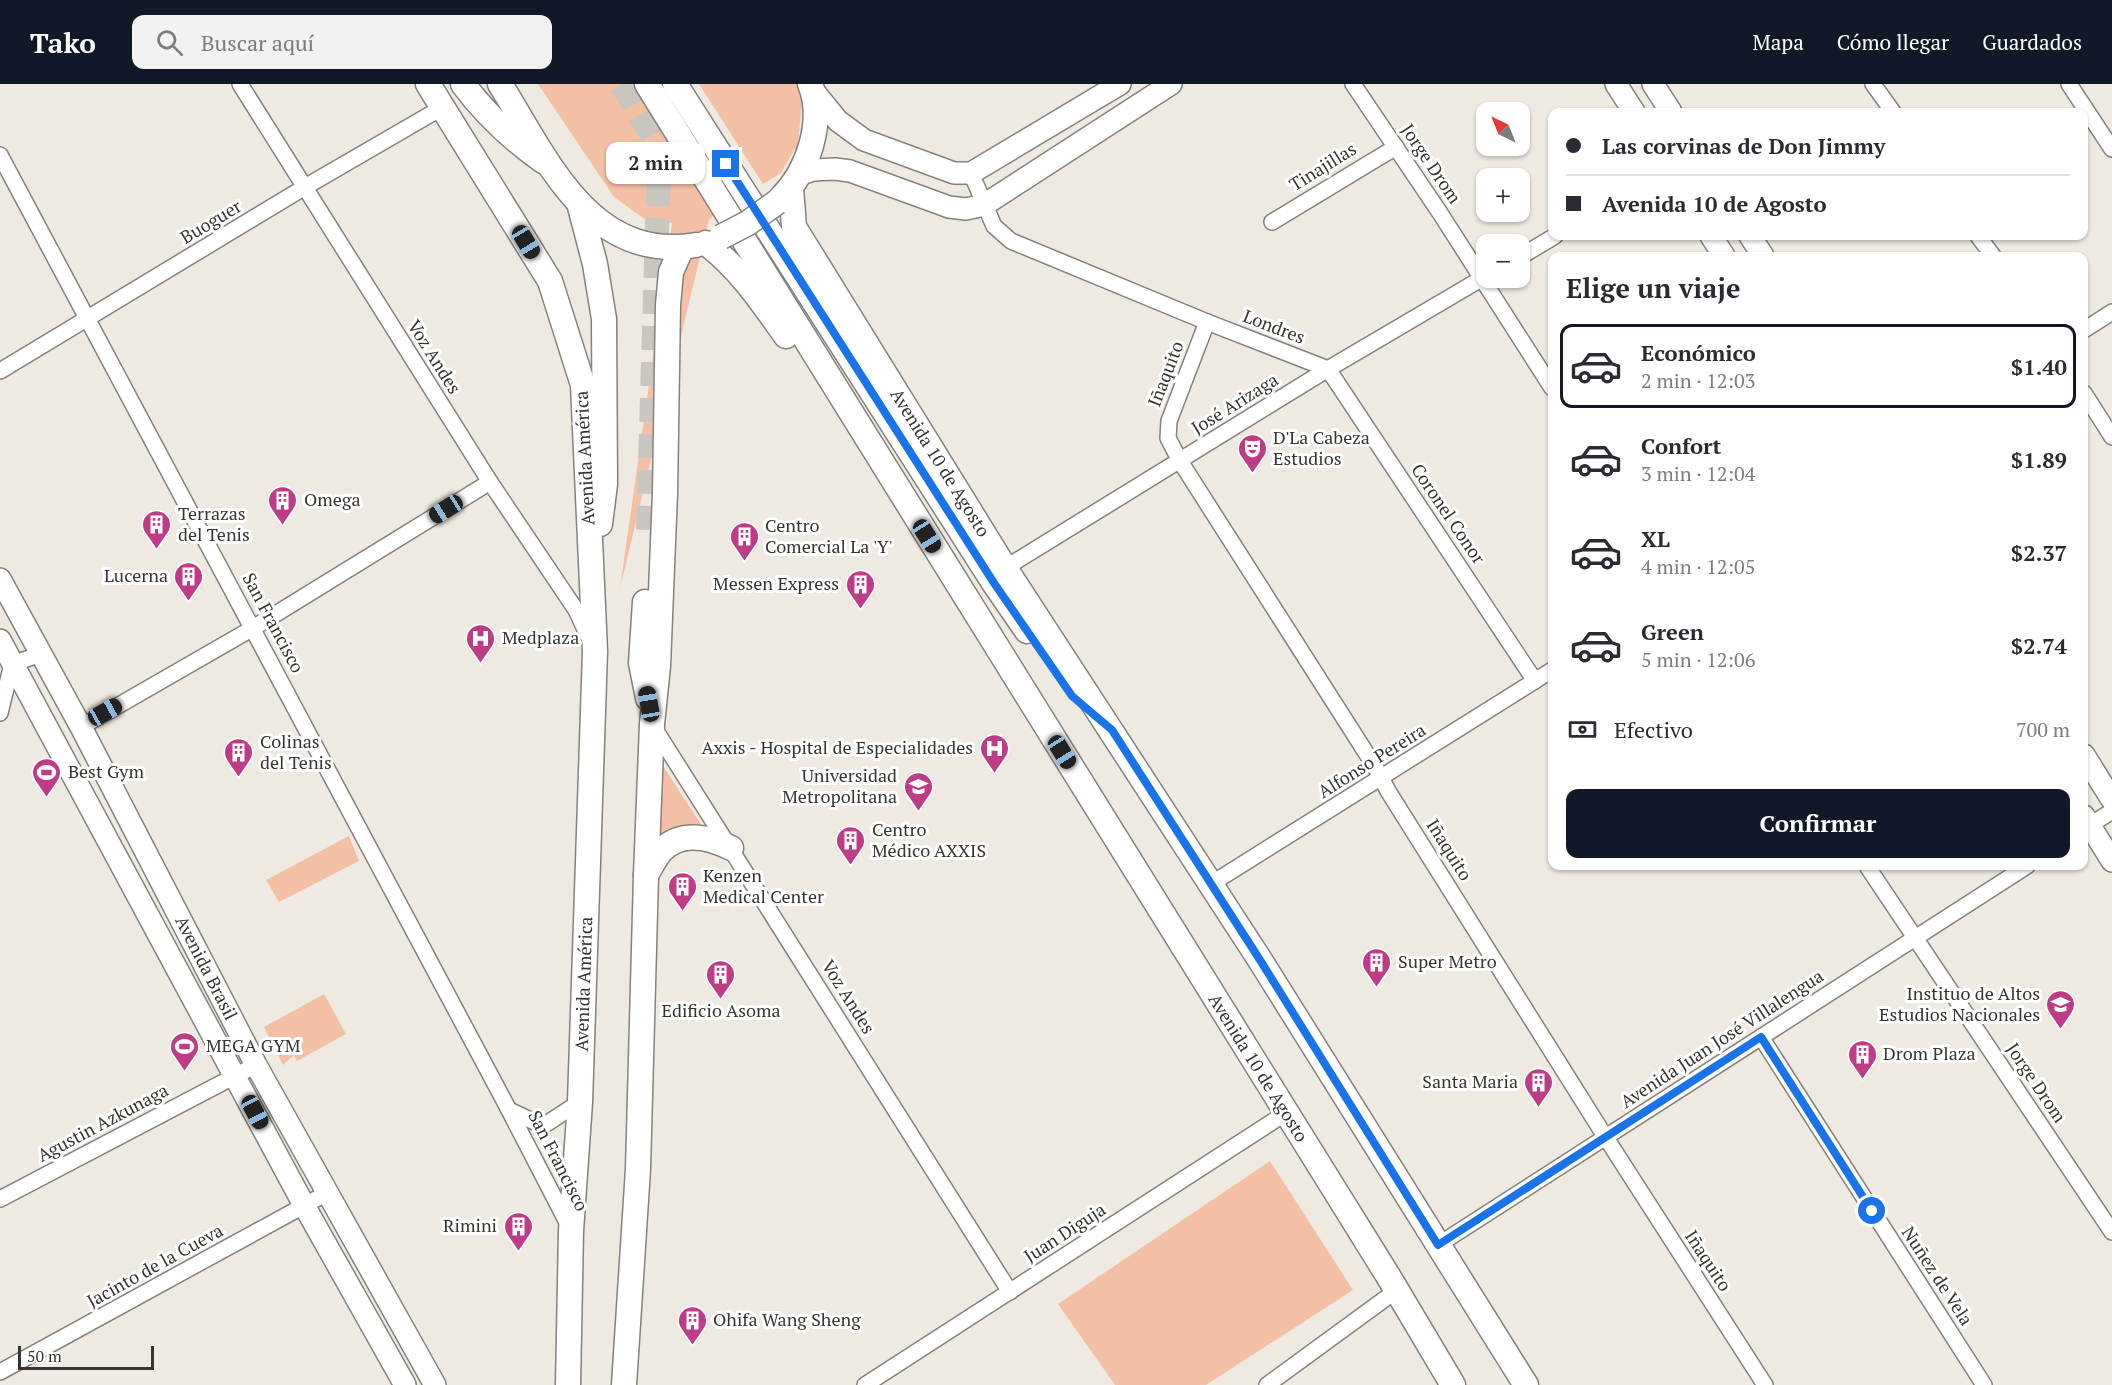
<!DOCTYPE html>
<html lang="es">
<meta charset="utf-8">
<style>
body{margin:0;font-family:"PT Serif",serif;background:#f2f2f3;color:#2b2b33;height:100vh;display:flex;flex-direction:column;font-size:22px;white-space:nowrap}
*{box-sizing:border-box;margin:0}
p{font-size:20px;color:#7c7c81}
.icon{flex:none;width:33px;height:33px;fill:none;stroke:currentColor;stroke-width:2;stroke-linecap:round;stroke-linejoin:round}
.map{position:relative;flex:1;overflow:hidden}
.sheet{position:absolute;left:1548px;top:168px;width:540px;height:618px;display:flex;flex-direction:column;background:#fff;border-radius:12px;box-shadow:0 2px 4px #0004}
.sheet>*{flex:none}
.banner{position:absolute;left:1548px;top:24px;width:540px;height:132px;border-radius:12px;box-shadow:0 2px 4px #0004;display:grid;align-content:center;height:132px;padding:0 18px;background:#fff}
.needle{width:39px;rotate:317deg}
.tools{position:absolute;left:1476px;top:18px;display:grid;gap:12px}
.tools a{display:grid;place-items:center;width:54px;height:54px;border-radius:12px;background:#fff;box-shadow:0 2px 4px #0004;font-size:30px}
.scale{position:absolute;left:18px;bottom:15px;width:136px;box-sizing:border-box;padding-left:6px;border:3px solid #363531;border-top:0;font-size:16px;line-height:21px;white-space:nowrap;color:#363531;-webkit-text-stroke:4px #fff;paint-order:stroke}
.end{position:absolute;width:27px;height:27px;margin:-14px;border:8px solid #1a73e8;background:#fff;box-shadow:0 0 0 3px #fff}
.from{border-radius:50%}
.bubble{position:absolute;height:42px;border-radius:12px;background:#fff;box-shadow:0 2px 4px #0004;font-size:20px;font-weight:800;line-height:42px;text-align:center}
.car{position:absolute;width:18px;height:36px;margin:-18px -9px;border-radius:8px;box-shadow:0 0 4px 2px #0007;background:linear-gradient(#222 24%,#8ab4d8 0 40%,#222 0 76%,#8ab4d8 0 86%,#222 0)}
.banner b{display:flex;align-items:center;gap:21px;height:57px;font-size:22px}
.banner b+b{border-top:2px solid #e1e1e2}
.banner i{width:15px;height:15px;background:#2b2b33}
ul{padding:0;list-style:none}
li{display:flex;align-items:center;gap:18px;height:84px;margin:0 12px 9px;padding:0 6px;border:3px solid transparent;border-radius:12px}
li div{flex:1}
li b{display:block;font-size:22px}
li em{font-style:normal;font-weight:800}
li.on{border-color:#111827}
li>.icon{width:54px;height:54px;stroke-width:1.5}
h2{padding:0 18px;font-size:27px;line-height:72px}
.pay{display:flex;align-items:center;gap:15px;height:66px;padding:0 18px;font-size:22px}
.pay p{margin-inline-start:auto}
.primary-button{display:flex;gap:12px;margin-top:auto;padding:12px 18px}
.primary-button a{flex:1;height:69px;border-radius:12px;background:#111827;color:#fff;font-size:24px;font-weight:800;line-height:69px;text-align:center}
header{display:flex;align-items:center;gap:36px;box-sizing:border-box;height:84px;padding:0 30px;background:#111827;color:#fff}
header strong{font-size:28px}
nav{display:flex;gap:33px;margin-inline-start:auto;font-size:21px}
.search{width:420px;height:54px;background:#f2f2f3;display:flex;align-items:center;gap:15px;box-sizing:border-box;padding:0 21px;border-radius:12px;color:#7c7c81;font-size:22px}
.map>svg:first-child{display:block}
.green{fill:#f4c0a5}
.lines{fill:none;stroke-linecap:round;stroke-linejoin:round}
.primary-tunnel{stroke:#c9c6bf;stroke-width:24;stroke-dasharray:24 12;stroke-linecap:butt}
.street-casing{stroke:#85827b;stroke-width:18}
.secondary-casing{stroke:#85827b;stroke-width:24}
.primary-casing{stroke:#85827b;stroke-width:27}
.street{stroke:#fff;stroke-width:15}
.secondary{stroke:#fff;stroke-width:21}
.primary{stroke:#fff;stroke-width:24}
.primary-bridge-casing{stroke:#85827b;stroke-width:27;stroke-linecap:butt}
.primary-bridge{stroke:#fff;stroke-width:24}
.route{stroke:#1a73e8;stroke-width:8}
.labels{text-anchor:middle;stroke-width:6;stroke-linejoin:round;paint-order:stroke}
.street-label{font-size:18px;fill:#363531;stroke:#fff}
.poi-label{font-size:18px;fill:#363531;stroke:#fff;text-anchor:start}
</style>
<header>
<strong>Tako</strong>
<div class="search"><svg class="icon" aria-label="search" viewBox="0 0 24 24"><circle cx="10" cy="10" r="6"/><path d="M15 15l6 6"/></svg>Buscar aquí</div>
<nav><a>Mapa</a><a>Cómo llegar</a><a>Guardados</a></nav>
</header>
<div class="map">
<svg width="2112" height="1301" viewBox="0 0 2112 1301">
<rect width="100%" height="100%" fill="#eeeae2"/>
<g class="green">
<path d="M538 0H636L718 128 709 136 620 504 672 139 643 134 614 113Z"/>
<path d="M699 0H796L802 18 798 59 781 89 763 100Z"/>
<path d="M663 682 706 748 660 760Z"/>
<path d="M349 752 359 777 279 818 266 796Z"/>
<path d="M324 910 346 950 297 977 294 971 283 981 264 943Z"/>
<path d="M1270 1077 1353 1206 1206 1301H1115L1058 1220Z"/>
</g>
<g class="lines">
<path class="primary-tunnel" d="M621 0 655 56 659 78 648 447"/>
<defs>
<g id="street">
<path d="M240 0 490 398 576 526 590 556"/>
<path d="M1353 0 1440 129 1552 304"/>
<path d="M1873 0 1893 28"/>
<path d="M2069 0 2112 65"/>
<path d="M0 71 509 1026 569 1142"/>
<path d="M971 89 994 142 1011 157 1207 238 1328 285 1535 597"/>
<path d="M1272 138 1396 63"/>
<path d="M1978 152 1993 172"/>
<path d="M1520 173 1555 152"/>
<path d="M1207 238 1169 337 1168 354 1180 377 1377 686 1388 707 1601 1046 1765 1301"/>
<path d="M2084 246 2112 228"/>
<path d="M0 287 305 103 443 23"/>
<path d="M2084 309 2112 353"/>
<path d="M1005 484 1328 285 1486 192"/>
<path d="M0 629 12 580 41 570"/>
<path d="M653 642 1010 1208"/>
<path d="M81 643 253 544 490 398"/>
<path d="M2084 745 2112 727"/>
<path d="M1867 782 2112 1148"/>
<path d="M1211 800 1552 586"/>
<path d="M1761 953 1984 1301"/>
<path d="M509 1026 543 1042 580 1018"/>
<path d="M0 1115 256 981"/>
<path d="M1438 1161 2027 782"/>
<path d="M0 1288 327 1109"/>
<path d="M865 1301 1286 1029"/>
<path d="M1267 1301 1397 1206"/>
</g>
<g id="secondary">
<path d="M1616 0 1634 28"/>
<path d="M1653 0 1671 28"/>
<path d="M812 5 838 37 864 56 954 89H971L1120 0"/>
<path d="M798 91 813 86 835 85 850 87 949 123 966 125 984 121 1171 0"/>
<path d="M1711 152 1724 172"/>
<path d="M1750 152 1763 172"/>
<path d="M0 495 81 643 256 981 435 1301"/>
<path d="M0 556 305 1123 405 1301"/>
<path d="M2084 671 2112 716"/>
<path d="M2084 732 2112 777"/>
</g>
<g id="primary">
<path d="M428 0 550 197 583 301 595 567 580 1018 571 1147 568 1301"/>
<path d="M463 0C486 31 512 55 543 77"/>
<path d="M500 0C547 75 590 179 696 161"/>
<path d="M647 0 1390 1195 1453 1301"/>
<path d="M675 0 994 499 1027 547"/>
<path d="M791 104 794 143 1005 484 1260 876 1526 1301"/>
<path d="M781 114C808 87 825 37 810 0"/>
<path d="M579 119 595 180 604 235 605 400 600 440"/>
<path d="M706 159C741 186 761 217 786 252"/>
<path d="M645 518 641 579 648 614"/>
<path d="M646 791C651 783 655 774 661 767 681 746 709 753 731 764"/>
<path d="M624 1301 638 1085 646 791 652 640 658 582 665 409 668 221 671 188 682 163"/>
</g>
</defs>
<use href="#street" class="street-casing"/>
<use href="#secondary" class="secondary-casing"/>
<use href="#primary" class="primary-casing"/>
<use href="#street" class="street"/>
<use href="#secondary" class="secondary"/>
<use href="#primary" class="primary"/>
<defs>
<path id="primary-bridge" d="M721 153 748 139 777 118"/>
</defs>
<use href="#primary-bridge" class="primary-bridge-casing"/>
<use href="#primary-bridge" class="primary-bridge"/>
</g>
<g class="lines">
<path class="route" d="M726 80 994 499 1072 612 1112 646 1260 876 1438 1161 1761 953 1872 1127"/>
</g>
<defs>
<symbol id="theatre-pin" viewBox="-11 -11 22 30"><path d="M0 17L-7.5 6A9.5 9.5 0 1 1 7.5 6Z" fill="#be3c85" stroke="#fff"/><path d="M-5-5.5Q0-4 5-5.5V0Q5 5 0 6Q-5 5-5 0ZM-3.3-2.5H-1v1.5H-3.3ZM1-2.5H3.3v1.5H1ZM-2.8 1Q0 5.5 2.8 1Z" fill="#fff"/></symbol>
<symbol id="building-pin" viewBox="-11 -11 22 30"><path d="M0 17L-7.5 6A9.5 9.5 0 1 1 7.5 6Z" fill="#be3c85" stroke="#fff"/><path d="M-4-6H4V6H1V3H-1V6H-4ZM-2.5-4.3h1.7v1.8h-1.7ZM.8-4.3h1.7v1.8H.8ZM-2.5-1h1.7V.8h-1.7ZM.8-1h1.7V.8H.8Z" fill="#fff"/></symbol>
<symbol id="hospital-pin" viewBox="-11 -11 22 30"><path d="M0 17L-7.5 6A9.5 9.5 0 1 1 7.5 6Z" fill="#be3c85" stroke="#fff"/><path d="M-5-5h3v3.5h4V-5h3V5h-3V1.5h-4V5h-3Z" fill="#fff"/></symbol>
<symbol id="stadium-pin" viewBox="-11 -11 22 30"><path d="M0 17L-7.5 6A9.5 9.5 0 1 1 7.5 6Z" fill="#be3c85" stroke="#fff"/><path d="M0-5a6.5 5 0 1 0 0 10a6.5 5 0 1 0 0-10ZM-3.5-1.8h7v3.6h-7Z" fill="#fff"/></symbol>
<symbol id="university-pin" viewBox="-11 -11 22 30"><path d="M0 17L-7.5 6A9.5 9.5 0 1 1 7.5 6Z" fill="#be3c85" stroke="#fff"/><path d="M0-5L7-2L0 1L-7-2ZM-4 1L0 2.5L4 1V4Q0 6-4 4Z" fill="#fff"/></symbol>
</defs>
<g fill-rule="evenodd">
<use href="#theatre-pin" x="1236" y="348" width="33" height="45"/>
<use href="#building-pin" x="266" y="400" width="33" height="45"/>
<use href="#building-pin" x="140" y="424" width="33" height="45"/>
<use href="#building-pin" x="728" y="436" width="33" height="45"/>
<use href="#building-pin" x="172" y="476" width="33" height="45"/>
<use href="#building-pin" x="844" y="484" width="33" height="45"/>
<use href="#hospital-pin" x="464" y="538" width="33" height="45"/>
<use href="#hospital-pin" x="978" y="648" width="33" height="45"/>
<use href="#building-pin" x="222" y="652" width="33" height="45"/>
<use href="#stadium-pin" x="30" y="672" width="33" height="45"/>
<use href="#university-pin" x="902" y="686" width="33" height="45"/>
<use href="#building-pin" x="834" y="740" width="33" height="45"/>
<use href="#building-pin" x="666" y="786" width="33" height="45"/>
<use href="#building-pin" x="1360" y="862" width="33" height="45"/>
<use href="#building-pin" x="704" y="874" width="33" height="45"/>
<use href="#university-pin" x="2044" y="904" width="33" height="45"/>
<use href="#stadium-pin" x="168" y="946" width="33" height="45"/>
<use href="#building-pin" x="1846" y="954" width="33" height="45"/>
<use href="#building-pin" x="1522" y="982" width="33" height="45"/>
<use href="#building-pin" x="502" y="1126" width="33" height="45"/>
<use href="#building-pin" x="676" y="1220" width="33" height="45"/>
</g>
<g class="labels">
<g class="street-label">
<text transform="translate(1431 80) rotate(56)" y="6">Jorge Drom</text>
<text transform="translate(1323 83) rotate(-32)" y="6">Tinajillas</text>
<text transform="translate(211 138) rotate(-31)" y="6">Buoguer</text>
<text transform="translate(1274 243) rotate(21)" y="6">Londres</text>
<text transform="translate(434 273) rotate(58)" y="6">Voz Andes</text>
<text transform="translate(1166 290) rotate(-69)" y="6">Iñaquito</text>
<text transform="translate(1235 320) rotate(-32)" y="6">José Arizaga</text>
<text transform="translate(585 374) rotate(-93)" y="6">Avenida América</text>
<text transform="translate(940 379) rotate(58)" y="6">Avenida 10 de Agosto</text>
<text transform="translate(1448 430) rotate(56)" y="6">Coronel Conor</text>
<text transform="translate(273 539) rotate(62)" y="6">San Francisco</text>
<text transform="translate(1372 677) rotate(-32)" y="6">Alfonso Pereira</text>
<text transform="translate(1449 766) rotate(58)" y="6">Iñaquito</text>
<text transform="translate(206 884) rotate(63)" y="6">Avenida Brasil</text>
<text transform="translate(584 900) rotate(-88)" y="6">Avenida América</text>
<text transform="translate(848 913) rotate(58)" y="6">Voz Andes</text>
<text transform="translate(1722 955) rotate(-33)" y="6">Avenida Juan José Villalengua</text>
<text transform="translate(1258 984) rotate(58)" y="6">Avenida 10 de Agosto</text>
<text transform="translate(2036 999) rotate(56)" y="6">Jorge Drom</text>
<text transform="translate(103 1039) rotate(-28)" y="6">Agustin Azkunaga</text>
<text transform="translate(558 1077) rotate(63)" y="6">San Francisco</text>
<text transform="translate(1065 1149) rotate(-33)" y="6">Juan Diguja</text>
<text transform="translate(1708 1177) rotate(57)" y="6">Iñaquito</text>
<text transform="translate(155 1182) rotate(-29)" y="6">Jacinto de la Cueva</text>
<text transform="translate(1937 1192) rotate(57)" y="6">Nuñez de Vela</text>
</g>
<g class="poi-label">
<text x="1273" y="360">D'La Cabeza<tspan x="1273" dy="21">Estudios</tspan></text>
<text x="304" y="422">Omega</text>
<text x="178" y="436">Terrazas<tspan x="178" dy="21">del Tenis</tspan></text>
<text x="765" y="448">Centro<tspan x="765" dy="21">Comercial La 'Y'</tspan></text>
<text x="168" y="498" text-anchor="end">Lucerna</text>
<text x="839" y="506" text-anchor="end">Messen Express</text>
<text x="502" y="560">Medplaza</text>
<text x="260" y="664">Colinas<tspan x="260" dy="21">del Tenis</tspan></text>
<text x="973" y="670" text-anchor="end">Axxis - Hospital de Especialidades</text>
<text x="68" y="694">Best Gym</text>
<text x="897" y="698" text-anchor="end">Universidad<tspan x="897" dy="21">Metropolitana</tspan></text>
<text x="872" y="752">Centro<tspan x="872" dy="21">Médico AXXIS</tspan></text>
<text x="703" y="798">Kenzen<tspan x="703" dy="21">Medical Center</tspan></text>
<text x="1398" y="884">Super Metro</text>
<text x="2040" y="916" text-anchor="end">Instituo de Altos<tspan x="2040" dy="21">Estudios Nacionales</tspan></text>
<text x="721" y="933" text-anchor="middle">Edificio Asoma</text>
<text x="206" y="968">MEGA GYM</text>
<text x="1883" y="976">Drom Plaza</text>
<text x="1518" y="1004" text-anchor="end">Santa Maria</text>
<text x="497" y="1148" text-anchor="end">Rimini</text>
<text x="713" y="1242">Ohifa Wang Sheng</text>
</g>
</g>
</svg>
<div class="tools">
<a><svg class="needle" viewBox="-14 -14 28 28"><path d="M0-13l5 13h-10z" fill="#e53935"/><path d="M0 13l5-13h-10z" fill="#7c7c81"/></svg></a>
<a>+</a>
<a>−</a>
</div>
<div class="scale">50 m</div>
<i class="end from" style="left:1872px;top:1127px"></i>
<i class="end" style="left:726px;top:80px"></i>
<div class="bubble" style="left:606px;top:58px;width:99px">2 min</div>
<i class="car" style="left:526px;top:158px;rotate:149deg"></i>
<i class="car" style="left:446px;top:425px;rotate:238deg"></i>
<i class="car" style="left:927px;top:452px;rotate:148deg"></i>
<i class="car" style="left:649px;top:620px;rotate:350deg"></i>
<i class="car" style="left:105px;top:628px;rotate:61deg"></i>
<i class="car" style="left:1062px;top:668px;rotate:148deg"></i>
<i class="car" style="left:255px;top:1028px;rotate:152deg"></i>
<div class="banner">
<b><i class="from"></i>Las corvinas de Don Jimmy</b>
<b><i></i>Avenida 10 de Agosto</b>
</div>
<section class="sheet">
<h2>Elige un viaje</h2>
<ul>
<li class="on"><svg class="icon" aria-label="car" viewBox="0 0 24 24"><path d="M5 17H2v-5l4-1 3-4h7l3 4 3 1v5h-3M9 17h6M6 11h13"/><circle cx="7" cy="17" r="2"/><circle cx="17" cy="17" r="2"/></svg><div><b>Económico</b><p>2 min · 12:03</p></div><em>$1.40</em></li>
<li><svg class="icon" aria-label="car" viewBox="0 0 24 24"><path d="M5 17H2v-5l4-1 3-4h7l3 4 3 1v5h-3M9 17h6M6 11h13"/><circle cx="7" cy="17" r="2"/><circle cx="17" cy="17" r="2"/></svg><div><b>Confort</b><p>3 min · 12:04</p></div><em>$1.89</em></li>
<li><svg class="icon" aria-label="car" viewBox="0 0 24 24"><path d="M5 17H2v-5l4-1 3-4h7l3 4 3 1v5h-3M9 17h6M6 11h13"/><circle cx="7" cy="17" r="2"/><circle cx="17" cy="17" r="2"/></svg><div><b>XL</b><p>4 min · 12:05</p></div><em>$2.37</em></li>
<li><svg class="icon" aria-label="car" viewBox="0 0 24 24"><path d="M5 17H2v-5l4-1 3-4h7l3 4 3 1v5h-3M9 17h6M6 11h13"/><circle cx="7" cy="17" r="2"/><circle cx="17" cy="17" r="2"/></svg><div><b>Green</b><p>5 min · 12:06</p></div><em>$2.74</em></li>
</ul>
<div class="pay"><svg class="icon" aria-label="cash" viewBox="0 0 24 24"><path d="M3 7h18v10H3z"/><circle cx="12" cy="12" r="2"/></svg>Efectivo<p>700 m</p></div>
<div class="primary-button"><a>Confirmar</a></div>
</section>
</div>
